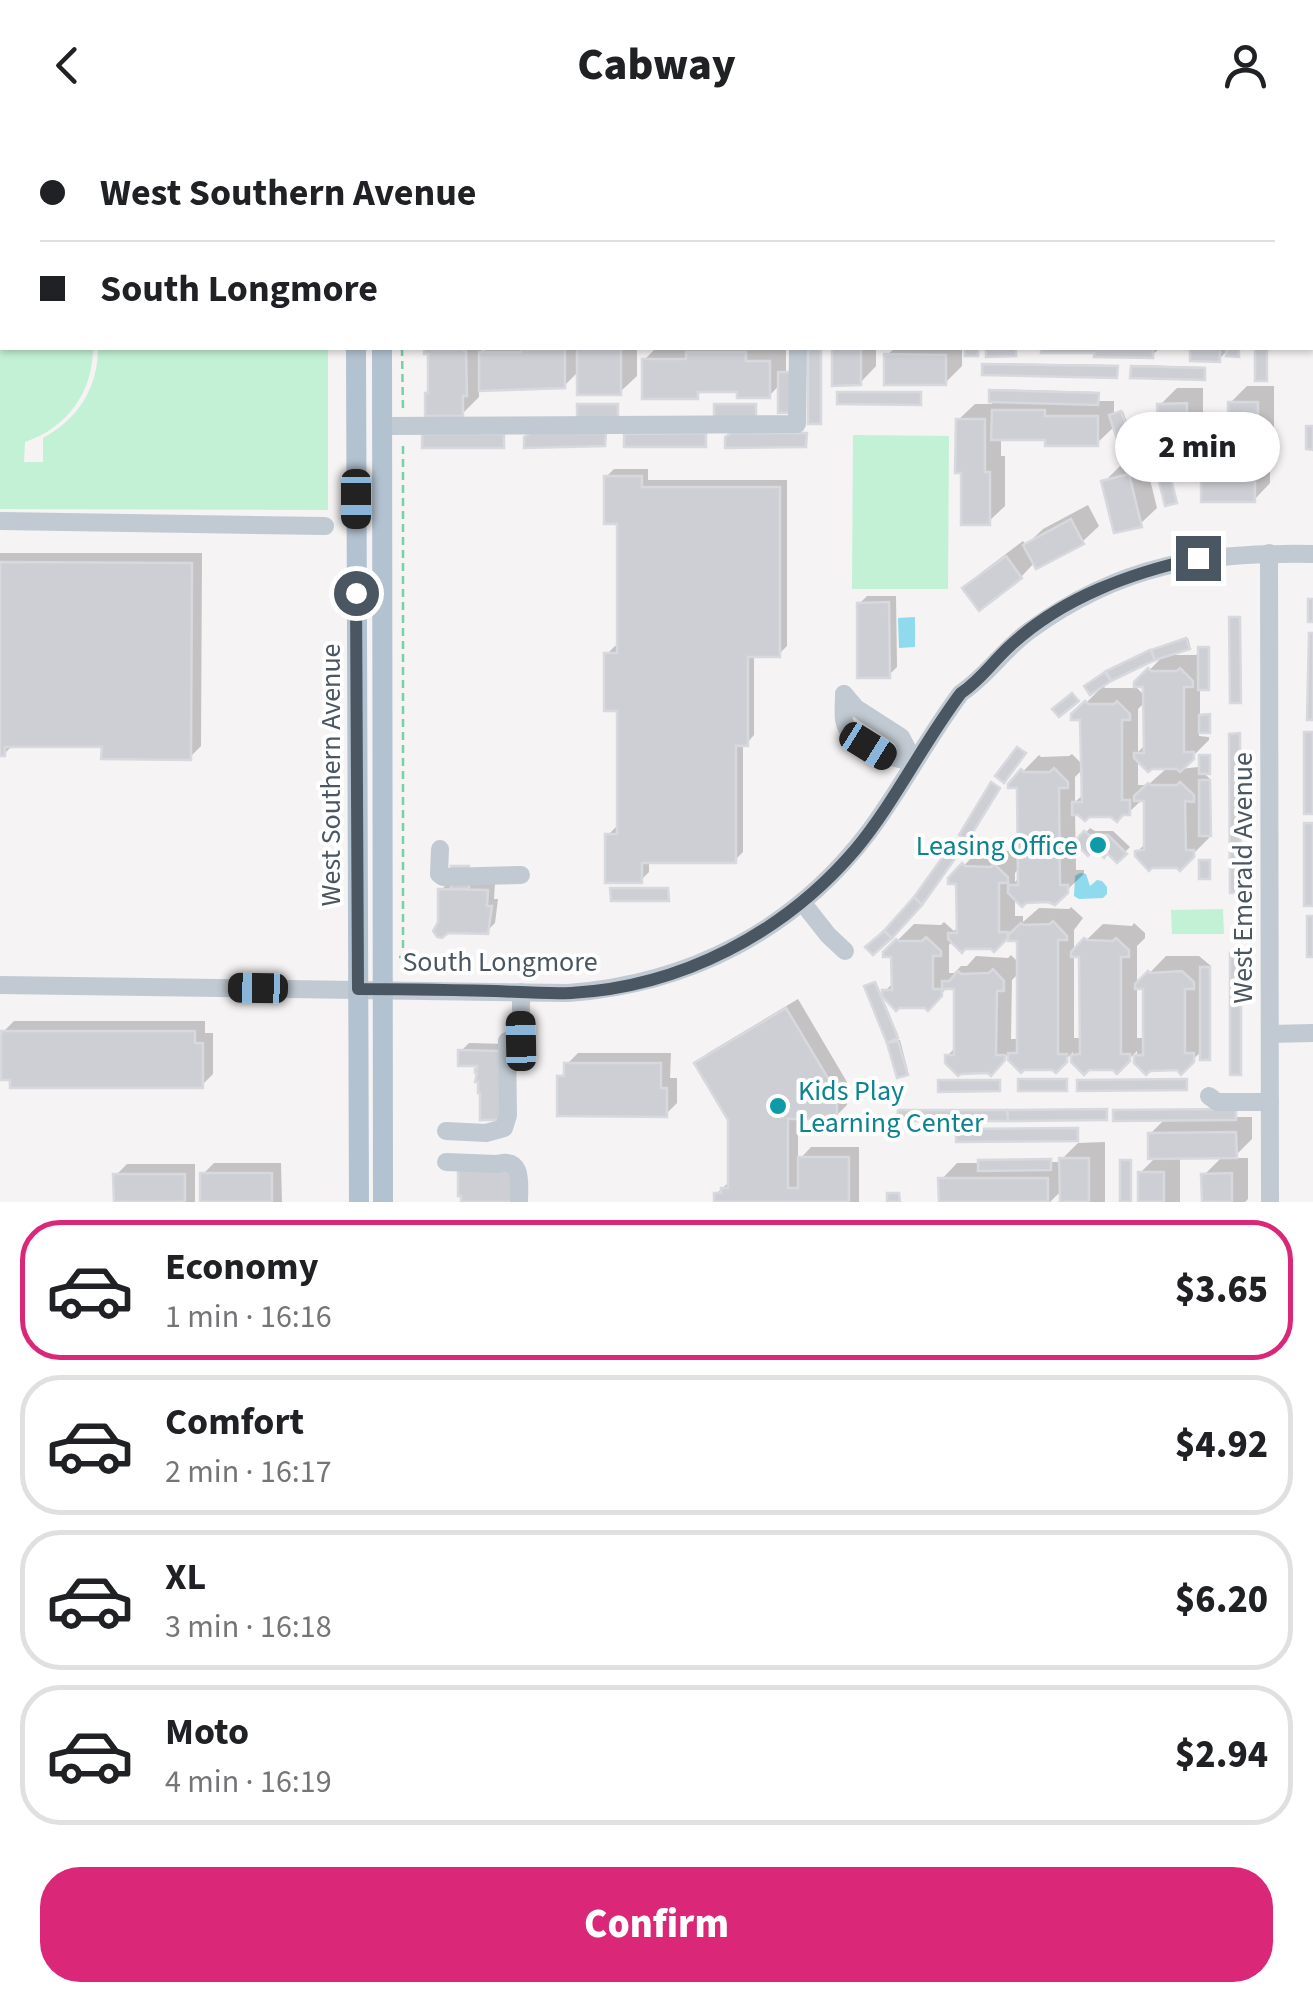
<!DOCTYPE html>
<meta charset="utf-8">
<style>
body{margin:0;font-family:"Source Sans 3",sans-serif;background:#f6f6f6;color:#202124;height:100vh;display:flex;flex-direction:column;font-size:38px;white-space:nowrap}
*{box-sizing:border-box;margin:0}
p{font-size:32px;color:#757577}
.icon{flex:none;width:55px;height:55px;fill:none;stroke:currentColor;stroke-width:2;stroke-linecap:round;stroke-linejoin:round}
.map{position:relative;height:1072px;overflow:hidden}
.panel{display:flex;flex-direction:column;background:#fff;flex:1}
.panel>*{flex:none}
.hud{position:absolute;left:0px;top:0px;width:1315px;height:220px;box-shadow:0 2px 8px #0004;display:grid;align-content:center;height:220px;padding:0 40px;background:#fff}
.end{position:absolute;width:45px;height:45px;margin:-22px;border:12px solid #4a5661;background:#fff;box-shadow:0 0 0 5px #fff}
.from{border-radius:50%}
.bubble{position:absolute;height:70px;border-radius:35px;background:#fff;box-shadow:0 2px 8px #0004;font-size:32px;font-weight:800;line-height:70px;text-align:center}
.car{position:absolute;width:30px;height:60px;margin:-30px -15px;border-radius:12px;box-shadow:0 0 8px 2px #0007;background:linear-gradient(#222 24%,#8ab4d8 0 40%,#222 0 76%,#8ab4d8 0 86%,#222 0)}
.hud b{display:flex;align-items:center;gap:35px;height:95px;font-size:38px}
.hud b+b{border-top:2px solid #e0e0e0}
.hud i{width:25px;height:25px;background:#202124}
ul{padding:18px 0 0;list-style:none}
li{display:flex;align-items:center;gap:30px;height:140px;margin:0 20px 15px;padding:0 20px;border:5px solid #e0e0e0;border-radius:40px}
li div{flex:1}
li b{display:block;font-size:38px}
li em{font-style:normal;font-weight:800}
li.on{border-color:#db2777}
li>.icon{width:90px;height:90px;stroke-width:1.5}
.cta{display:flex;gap:20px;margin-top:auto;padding:20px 40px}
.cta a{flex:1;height:115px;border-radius:40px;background:#db2777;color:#fff;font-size:40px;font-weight:800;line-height:115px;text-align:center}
header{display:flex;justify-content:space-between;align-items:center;height:130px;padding:0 40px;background:#fff;font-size:45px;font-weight:800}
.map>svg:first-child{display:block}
.green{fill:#c3f1d5}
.water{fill:#90daee}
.shadow{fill:#0003;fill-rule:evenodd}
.building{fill:#cdcfd5;stroke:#d7d9de;stroke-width:2.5}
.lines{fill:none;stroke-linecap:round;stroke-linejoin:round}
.path{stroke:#7ad0a6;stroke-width:2.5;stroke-dasharray:8 5;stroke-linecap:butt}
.minor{stroke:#c1cad2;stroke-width:18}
.major{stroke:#b3c2d1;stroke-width:20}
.route{stroke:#4a5661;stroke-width:12}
.culture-dot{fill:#0f9aa8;stroke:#fff;stroke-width:4}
.labels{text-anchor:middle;stroke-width:8;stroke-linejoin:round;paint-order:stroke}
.street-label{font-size:28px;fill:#4a5661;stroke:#fff}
.culture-label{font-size:28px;fill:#0d838f;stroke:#fff;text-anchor:end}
</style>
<header><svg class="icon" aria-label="back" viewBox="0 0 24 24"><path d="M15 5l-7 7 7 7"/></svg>Cabway<svg class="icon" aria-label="person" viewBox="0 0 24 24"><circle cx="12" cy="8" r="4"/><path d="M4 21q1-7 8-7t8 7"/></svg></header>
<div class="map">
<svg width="1313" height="1072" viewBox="0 0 1313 1072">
<rect width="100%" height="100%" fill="#f5f3f3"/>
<g class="green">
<path d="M0 127H2V218H93C93 262 67 298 25 312L24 332H43V308C78 289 98 258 98 218H328V380L0 379Z"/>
<path d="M853 305 949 306 948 459H852Z"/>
<path d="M1223 779 1224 804H1172L1171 780Z"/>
</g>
<g class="water">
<path d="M915 487V517L899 518 898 488Z"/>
<path d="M1080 743 1086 744 1090 756 1097 750 1102 751 1107 757V764L1103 768 1079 769 1074 766 1075 746Z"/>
</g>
<g class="shadow">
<rect x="861" y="0" width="44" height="2"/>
<path d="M939 0H999V2H937Z"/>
<path d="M1117 0H1160V2H1114Z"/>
<path d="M1193 0H1235L1239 2H1193Z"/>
<path d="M427 218H482V223L487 218H637V246L620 262 580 240 564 256 479 259V267L462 284 427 264 431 260V221H427Z"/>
<path d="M656 218H786V242H792L769 266 739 259H704L697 266 644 230Z"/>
<path d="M810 218H822L820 291H810Z"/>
<path d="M835 218H876V236L860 253H835Z"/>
<path d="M895 218H962V236L945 253 887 225Z"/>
<path d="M1043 218H1160L1152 225 1097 221 1043 220Z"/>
<path d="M1192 218H1240V222L1238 224 1229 219 1219 229H1192Z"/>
<path d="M986 233 1118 235V244L1116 246 985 235Z"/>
<path d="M1135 235 1206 237 1205 246 1204 248 1133 237Z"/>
<path d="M1247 256H1274V307L1253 328H1270V353L1254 370 1203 345 1220 328H1231L1230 273Z"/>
<path d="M1177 258H1203V309L1186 325 1160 275Z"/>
<path d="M993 259 1099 262V271H1114V284L1123 281 1138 324 1136 326 1115 296 1097 313 1048 307H1001V326H1005V376L988 392 963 340 958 290 975 274H992Z"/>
<path d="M841 261H922V270L920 272 839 263Z"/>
<path d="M1145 329 1157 378 1140 394 1104 352 1121 335Z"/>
<path d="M614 339H648V350H787V516L779 524H754V605L747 613H743V722L735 730H649V742L641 750 608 705 616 697H620V579L607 524 615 516H620V391L606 347Z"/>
<path d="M1088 375 1099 396 1082 412 1035 432 1021 447 966 459 982 442 1023 411 1026 415 1043 399Z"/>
<path d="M0 423H202L201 616 190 627 104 614H14L4 624H0Z"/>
<path d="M867 466H896L897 537 889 545 859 474Z"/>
<path d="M1234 486H1241L1240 571 1232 488Z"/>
<path d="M1188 508 1190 515 1188 517 1165 525H1196L1198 523 1201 526V518L1210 516V556L1200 558V587H1211V599L1199 601V606L1209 607V610L1180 639 1198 637 1201 640V626L1211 624V639L1202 641 1211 650 1209 708 1180 737 1137 722 1146 713 1147 669H1143L1129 682 1112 685 1075 682 1076 740H1084V744L1054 772 1015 766V786H1023V792L1039 778 1069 779 1071 777 1083 788 1074 800V822L1103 794 1132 796 1134 793 1145 803V808L1137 816V856L1166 826H1199L1211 836V912L1181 941 1178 938 1137 932V921L1117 941 1073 931V922L1056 940 1010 929V922L990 942 947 926 957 916V857H948L928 877 883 863 894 852V824L885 823 914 794 941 795 944 792 954 801 960 795 959 751 951 749 980 719 981 721H1010L1012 719 1020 728 1019 655H1010L1039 625 1041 627 1069 626 1072 624 1083 635 1082 587 1074 585 1103 556 1105 558H1133L1135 556 1146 567V554L1137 553 1165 524 1109 549 1088 554 1112 540 1152 520ZM1146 571V614L1138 622V579ZM1138 628 1168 637 1148 655H1138ZM1083 639 1084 664 1075 672V647ZM1020 737V747L1015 752V743ZM1010 803V808H1019V833L1011 825 1008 828 976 826 967 836H961L954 843H949V815L953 810 994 819ZM1074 825H1082V908H1074ZM1019 843V909H1011L1012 850ZM1137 857H1145L1146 908H1137Z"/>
<path d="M1234 603H1241L1240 760 1232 605Z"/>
<path d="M1090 698 1095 701H1113L1130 717 1117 730 1108 720 1078 712Z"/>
<path d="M456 735H470V753H495L494 769H498L495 793 487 801 440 793 441 760 449 752Z"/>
<path d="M1234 822H1242L1240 943 1232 824Z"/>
<path d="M876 852 898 905 890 912 900 910 908 941 906 943 899 945 869 855Z"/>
<path d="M798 869 847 952V975L836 986H798V1031L811 1017H859V1072H716V1064L727 1054H731V990L697 934 708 923Z"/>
<path d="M14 891H205V903H213V944L202 955 3 902Z"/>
<path d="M469 913 507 914 483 987 480 934 461 921Z"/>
<path d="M578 923H671L670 948H677V973L666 984 560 947 567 940V934Z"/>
<path d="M1081 949H1188V956L1186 958 1079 951Z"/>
<path d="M902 979H1107V986L900 981Z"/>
<path d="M1237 979V987H1252V1009L1233 1028H1248V1069L1245 1072H1204V1045L1223 1026H1180V1072H1141L1140 1043 1157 1026 1150 1004 1166 988 1116 981 1118 980Z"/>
<path d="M960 998H1079V1007L1077 1009 958 1000Z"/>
<path d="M1105 1012V1072H1062V1060L1050 1072H941V1050L957 1033H980L982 1030 1052 1029V1032H1062V1029L1078 1013Z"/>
<path d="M214 1033H281L282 1072H203V1044Z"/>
<path d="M127 1034H195V1072H116V1045Z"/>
</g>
<g class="building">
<rect x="519" y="0" width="60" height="2"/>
<path d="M424 218H463V220H466L467 266H463V286H425V263H428V224H424Z"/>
<rect x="577" y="218" width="44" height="47"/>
<rect x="808" y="218" width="13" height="76"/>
<path d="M832 218H861V255L832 256Z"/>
<rect x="965" y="218" width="13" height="8"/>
<path d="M986 218H1016V226L986 227Z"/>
<path d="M1041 218H1153V228L1094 227V223H1041Z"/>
<path d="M1190 218H1220V232L1190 231Z"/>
<path d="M1227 218H1239V227L1226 226Z"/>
<rect x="1255" y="218" width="12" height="33"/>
<path d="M521 219H565V258L479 261V222H521Z"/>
<path d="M686 222H746V231H770V268H737V262H698V269H642V229H686Z"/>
<path d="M884 224 946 225V255H884Z"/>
<path d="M982 234 1118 236 1117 248 982 245Z"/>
<path d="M1131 236 1205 238V250L1130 248Z"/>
<rect x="778" y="242" width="13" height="41"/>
<path d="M989 260 1099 263 1098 275 989 272Z"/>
<path d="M837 262H921V275L837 274Z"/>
<rect x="1228" y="272" width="30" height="54"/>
<path d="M1187 273V328H1158L1157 274Z"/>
<rect x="577" y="274" width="41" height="14"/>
<rect x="714" y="274" width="42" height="14"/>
<path d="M992 280H1045V286H1098V316H1045V310H991Z"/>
<path d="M1121 281 1138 328 1125 333 1109 285Z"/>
<path d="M956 289H985V342H990V395H961V343H955Z"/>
<path d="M1306 296H1313V320L1306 319Z"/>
<path d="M531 303H606L605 316 524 318V307Z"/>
<path d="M706 303V317H624V304Z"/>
<path d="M732 303H807L806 317 725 318V307Z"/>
<rect x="422" y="304" width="82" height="14"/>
<path d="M1168 337 1177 373 1165 376 1156 340Z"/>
<path d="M1129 344 1142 397 1114 403 1101 351Z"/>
<rect x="1201" y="344" width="54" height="28"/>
<path d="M604 346H642V357H780V527H748V616H736V733H642V753H605V704H617V581H604V523H617V394H604Z"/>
<path d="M1071 389 1084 414 1036 439 1023 415Z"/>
<path d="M1006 426 1022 448 979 481 962 458Z"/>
<path d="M0 432 192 433 191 630 101 629 102 617H5V626H0Z"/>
<rect x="1308" y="469" width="5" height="23"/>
<path d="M889 472 890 548H857V473Z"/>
<path d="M1229 487H1240L1241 573H1230Z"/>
<path d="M1309 503H1313V590H1307Z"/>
<path d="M1186 508 1190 519 1155 530 1151 520Z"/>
<rect x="1198" y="517" width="11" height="43"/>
<path d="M1150 520 1155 530 1111 551 1106 541Z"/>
<path d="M1148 538 1151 541H1177L1180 538 1193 551V557H1184V622H1194V629L1180 642 1177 639H1152L1148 642 1134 628V623H1144L1143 557H1134V552Z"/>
<path d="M1105 542 1111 551 1090 565 1084 556Z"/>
<path d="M1072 563 1079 571 1059 587 1052 579Z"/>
<path d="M1085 571 1088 574H1114L1117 571 1130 584V590H1122V670H1130V685H1123L1117 692 1111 687H1089L1085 691 1078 685H1072V672H1082L1080 590H1071V584Z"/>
<path d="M1210 584V603H1199V585Z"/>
<rect x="1304" y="602" width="9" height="82"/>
<path d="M1240 603 1241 763H1230L1229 604Z"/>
<path d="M1017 617 1026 623 1004 653 995 646Z"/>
<rect x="1199" y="625" width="11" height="19"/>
<path d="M1054 638 1068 652V658H1059L1060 755H1068V763L1055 775 1048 772 1026 773 1022 777 1008 763V755H1018L1017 658H1008V654L1021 639 1024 642H1050Z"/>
<path d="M1199 650H1210L1211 706H1199Z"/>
<path d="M991 652 1000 658 968 710 959 705Z"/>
<path d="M1180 652 1194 665V672L1185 671 1186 720H1194V727L1180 741 1177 738H1152L1149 741 1135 726V721L1144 720V671H1134V666L1148 653 1151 655H1177Z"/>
<rect x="1304" y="693" width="9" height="83"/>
<path d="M1084 701 1089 705H1108L1127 724 1117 733 1107 723 1104 728 1095 718 1088 726 1074 712Z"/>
<path d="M952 714 961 720 922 775 914 767Z"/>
<rect x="1199" y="730" width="11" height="19"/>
<path d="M962 733 965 736 991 737 994 734 1008 747V753H999V802H1008V808L994 822 991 819H965L962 823 948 809V803H957L956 754H948V748Z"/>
<rect x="451" y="736" width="18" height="23"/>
<path d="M610 758H668L669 771H611Z"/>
<path d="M438 759 488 760 487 776H492L488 804 448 803 442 808 437 807 433 801 438 792Z"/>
<path d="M914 767 922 775 892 808 884 801Z"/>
<rect x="1307" y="786" width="6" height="41"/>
<path d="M1053 791 1067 806V810H1058V924H1067V932L1056 943 1052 940H1024L1021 943 1008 930V923H1017V811H1008V805L1021 793 1024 795 1050 794Z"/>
<path d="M884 801 892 808 873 825 865 817Z"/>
<path d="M926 807 941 821V826H933V859H942V866L928 881 925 878H899L896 881 882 866V860H892L891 827H883V822L896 809 899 811H922Z"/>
<path d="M1084 808 1087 810 1113 811 1116 808 1129 820V827H1121V924H1130V931L1117 944 1113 940H1089L1084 945 1071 932V925L1080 924 1079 827H1071V822Z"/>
<rect x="1230" y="823" width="11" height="122"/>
<rect x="1200" y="837" width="10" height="93"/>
<path d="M993 839 1004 851V861H997L996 925H1005V930L991 946 988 943 961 944 958 946 945 933V925H954V859H942V851H949L958 841 961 844 989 843Z"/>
<path d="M1148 841 1150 843 1182 841 1194 852V859H1185V923H1194V932L1181 945 1177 940 1150 941 1146 945 1134 933V925H1143V859H1135V854Z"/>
<path d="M875 852 898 908 887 913 864 856Z"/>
<path d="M786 878 837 963V989H788V1058H798V1027H849V1072H714V1063H721V1058H728V990L694 933Z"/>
<path d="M1 901H195V913H203V958H10V950H1Z"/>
<path d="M898 911 908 945 897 948 887 913Z"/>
<path d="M458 920 500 921 501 990H480V963H478V952H475L477 943H475V939H477V936H458Z"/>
<path d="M564 933H661V958H667V987L557 986V946H564Z"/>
<rect x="1018" y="949" width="49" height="12"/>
<path d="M1187 949V960L1077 961V950Z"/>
<path d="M938 950H1000V961L938 962Z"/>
<path d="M1107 979V990L1008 991 1007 980Z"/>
<path d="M1236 979V990L1113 991V980Z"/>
<path d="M898 980H1007L1008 991H897Z"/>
<path d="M1078 998V1011L956 1012V999Z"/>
<path d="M1236 1002 1237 1028 1148 1029V1003Z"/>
<path d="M1059 1028H1089V1072H1060Z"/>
<path d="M1051 1029V1040L978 1041V1030Z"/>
<rect x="1120" y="1030" width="11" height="42"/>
<path d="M458 1035 515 1041V1072H461V1066H458Z"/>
<rect x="1138" y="1042" width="26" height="30"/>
<rect x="200" y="1043" width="72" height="29"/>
<path d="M1232 1043V1072H1202L1201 1044Z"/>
<path d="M113 1044H185V1072H114Z"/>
<path d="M938 1048H1048V1072H939Z"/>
<path d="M887 1063H899L900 1072H887Z"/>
</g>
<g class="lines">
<g class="path">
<path d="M402 0V2"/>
<path d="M402 218 403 281"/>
<path d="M399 827H403V314"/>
</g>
<g class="minor">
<path d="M192 2 193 0"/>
<path d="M0 49H2"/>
<path d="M383 296 797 294 798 218"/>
<path d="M0 391 325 396"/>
<path d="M1269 423 1270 1072"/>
<path d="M844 564C844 573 843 582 844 590 849 618 891 628 914 632"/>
<path d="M844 564 856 578 901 607 914 632"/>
<path d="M440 719 439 744 443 747 521 745"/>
<path d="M802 772 828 805 845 821"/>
<path d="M0 855 568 863C690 854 794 800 868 703 902 658 927 608 961 563 987 546 1004 519 1029 501 1121 434 1202 422 1313 424"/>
<path d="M521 862V911"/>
<path d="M1270 904 1313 903"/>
<path d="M1209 966 1217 972H1270"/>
<path d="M446 1001 486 1003 504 998 508 985 507 911"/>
<path d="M446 1032 497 1034C524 1027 519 1054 519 1072"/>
</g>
<g class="major">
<path d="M356 0V2"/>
<path d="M382 0V2"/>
<path d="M356 218 359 1072"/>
<path d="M382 218 383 1072"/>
</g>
</g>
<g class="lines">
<path class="route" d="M356 463 358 859C404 859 450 860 495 861 520 862 546 864 571 863 681 857 784 803 855 720 895 672 923 613 961 563 981 550 993 531 1011 515 1063 467 1131 443 1198 428"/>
</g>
<g class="culture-dot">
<circle cx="1098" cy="715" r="10"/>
<circle cx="778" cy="976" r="10"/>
</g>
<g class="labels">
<g class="street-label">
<text transform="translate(330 645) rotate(-90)" y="10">West Southern Avenue</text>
<text transform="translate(1242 748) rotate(-90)" y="10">West Emerald Avenue</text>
<text x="500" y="841">South Longmore</text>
</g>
<g class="culture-label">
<text x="1078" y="725">Leasing Office</text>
<text x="798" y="970" text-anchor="start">Kids Play<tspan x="798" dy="32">Learning Center</tspan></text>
</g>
</g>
</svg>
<i class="end from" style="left:356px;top:463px"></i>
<i class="end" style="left:1198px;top:428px"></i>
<div class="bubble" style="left:1115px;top:282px;width:165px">2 min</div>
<i class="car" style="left:356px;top:369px;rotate:180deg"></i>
<i class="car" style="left:868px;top:616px;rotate:122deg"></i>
<i class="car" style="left:258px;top:858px;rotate:271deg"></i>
<i class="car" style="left:521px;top:911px;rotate:359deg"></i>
<div class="hud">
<b><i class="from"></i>West Southern Avenue</b>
<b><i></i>South Longmore</b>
</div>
</div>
<section class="panel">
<ul>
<li class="on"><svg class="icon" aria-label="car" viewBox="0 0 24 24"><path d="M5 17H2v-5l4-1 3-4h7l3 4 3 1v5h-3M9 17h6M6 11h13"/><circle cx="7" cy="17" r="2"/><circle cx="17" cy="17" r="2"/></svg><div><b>Economy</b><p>1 min · 16:16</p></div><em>$3.65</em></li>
<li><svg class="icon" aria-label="car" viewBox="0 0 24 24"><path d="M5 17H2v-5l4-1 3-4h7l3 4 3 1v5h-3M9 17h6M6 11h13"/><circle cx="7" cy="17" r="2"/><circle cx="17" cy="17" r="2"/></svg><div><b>Comfort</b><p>2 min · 16:17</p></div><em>$4.92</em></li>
<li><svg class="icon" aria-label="car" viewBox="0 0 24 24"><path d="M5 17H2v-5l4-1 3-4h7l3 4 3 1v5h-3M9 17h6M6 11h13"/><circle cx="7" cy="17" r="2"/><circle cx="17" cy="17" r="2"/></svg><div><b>XL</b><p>3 min · 16:18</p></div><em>$6.20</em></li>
<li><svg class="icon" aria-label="car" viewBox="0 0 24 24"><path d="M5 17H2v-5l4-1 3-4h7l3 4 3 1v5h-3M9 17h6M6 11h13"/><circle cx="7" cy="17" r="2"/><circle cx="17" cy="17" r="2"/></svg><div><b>Moto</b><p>4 min · 16:19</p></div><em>$2.94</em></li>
</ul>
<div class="cta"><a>Confirm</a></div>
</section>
